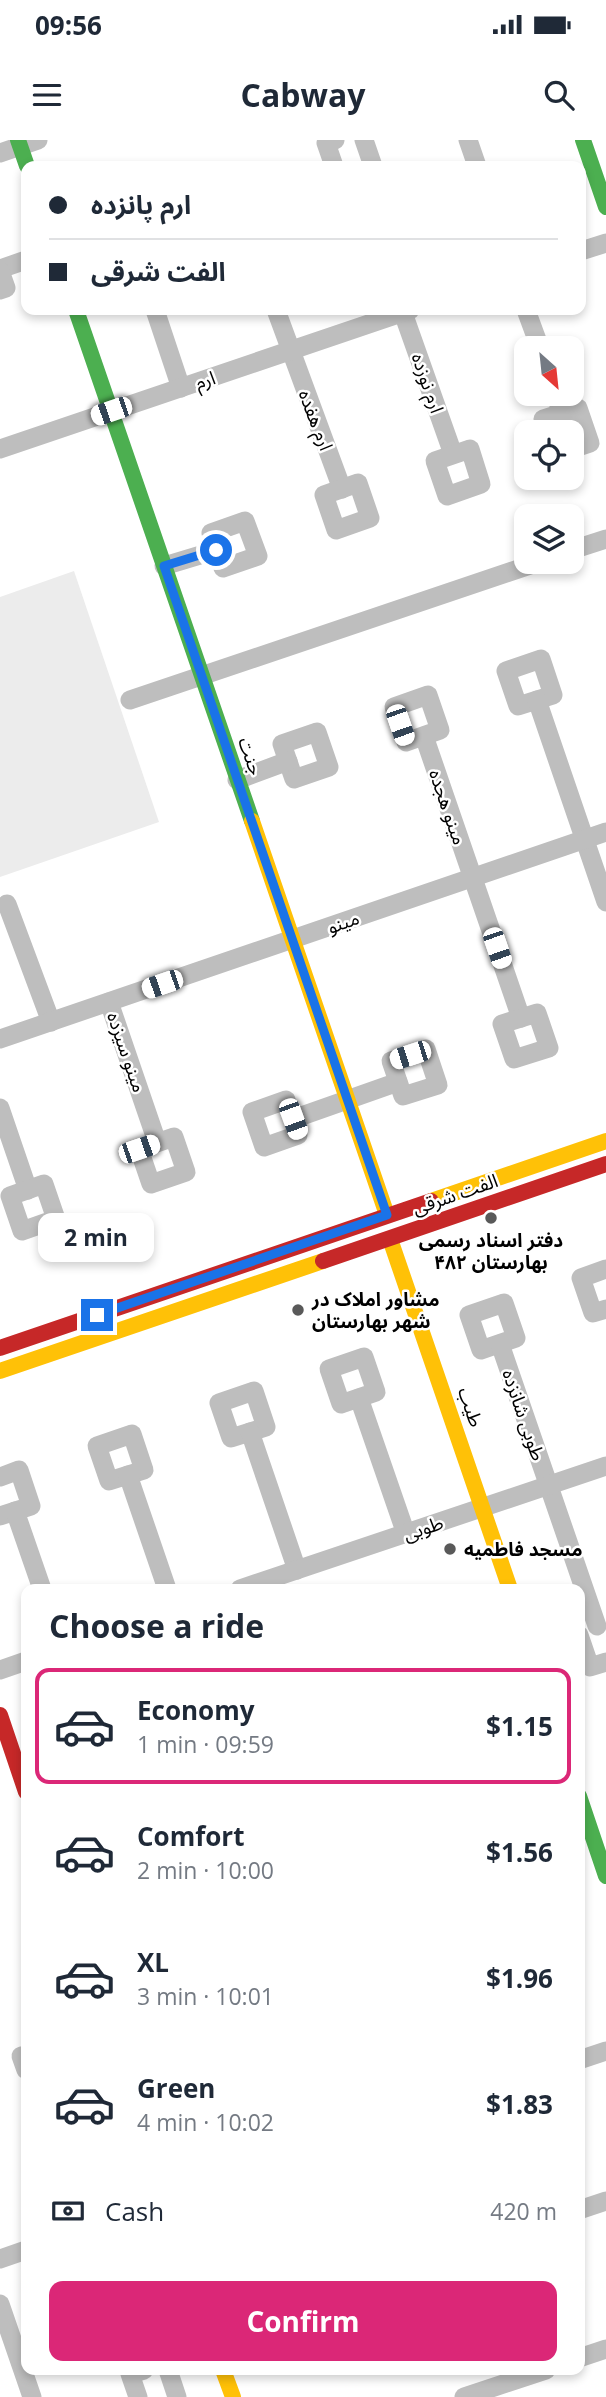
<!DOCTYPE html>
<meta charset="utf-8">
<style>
body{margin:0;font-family:"Open Sans","Noto Sans Arabic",sans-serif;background:#f2f2f3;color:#1f2937;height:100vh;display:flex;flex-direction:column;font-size:26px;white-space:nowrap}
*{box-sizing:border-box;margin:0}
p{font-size:23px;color:#747a83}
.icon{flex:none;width:38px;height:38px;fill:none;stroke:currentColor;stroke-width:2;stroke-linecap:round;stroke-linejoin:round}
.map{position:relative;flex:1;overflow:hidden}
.details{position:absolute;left:21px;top:1444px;width:564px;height:791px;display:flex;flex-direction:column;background:#fff;border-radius:14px;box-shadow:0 4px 10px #0003}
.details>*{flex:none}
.guide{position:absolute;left:21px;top:21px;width:565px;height:154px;border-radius:14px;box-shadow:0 4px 10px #0003;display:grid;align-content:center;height:154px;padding:0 28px;background:#fff}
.needle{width:46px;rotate:153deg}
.fabs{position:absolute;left:514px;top:196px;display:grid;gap:14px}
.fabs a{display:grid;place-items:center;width:70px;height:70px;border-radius:14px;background:#fff;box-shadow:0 4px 10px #0003;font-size:35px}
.end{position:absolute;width:32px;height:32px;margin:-16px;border:9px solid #1a73e8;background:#fff;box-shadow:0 0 0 4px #fff}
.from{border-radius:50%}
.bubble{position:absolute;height:49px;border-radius:14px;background:#fff;box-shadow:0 4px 10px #0003;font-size:23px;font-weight:700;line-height:49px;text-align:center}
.car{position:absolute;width:21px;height:42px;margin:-21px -10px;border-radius:9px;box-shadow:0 0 5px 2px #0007;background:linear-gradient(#fff 24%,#345 0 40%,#fff 0 76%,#345 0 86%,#fff 0)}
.guide b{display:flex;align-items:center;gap:24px;height:66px;font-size:26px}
.guide b+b{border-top:2px solid #e0e1e3}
.guide i{width:18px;height:18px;background:#1f2937}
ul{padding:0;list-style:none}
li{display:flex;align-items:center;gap:21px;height:116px;margin:0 14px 10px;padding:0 14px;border:4px solid transparent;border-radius:14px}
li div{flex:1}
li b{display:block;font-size:26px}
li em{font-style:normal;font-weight:700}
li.current{border-color:#db2777}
li>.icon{width:63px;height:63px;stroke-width:1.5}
h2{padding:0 28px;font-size:32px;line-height:84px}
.pay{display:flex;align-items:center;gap:18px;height:77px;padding:0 28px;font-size:26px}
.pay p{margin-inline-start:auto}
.primary-button{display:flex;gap:14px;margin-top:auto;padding:14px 28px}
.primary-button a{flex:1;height:80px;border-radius:14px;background:#db2777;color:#fff;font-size:28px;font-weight:700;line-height:80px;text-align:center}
.status{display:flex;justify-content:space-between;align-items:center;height:49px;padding:0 35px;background:#fff;direction:ltr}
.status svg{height:19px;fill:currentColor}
header{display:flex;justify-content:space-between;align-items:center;height:91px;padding:0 28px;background:#fff;font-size:32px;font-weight:700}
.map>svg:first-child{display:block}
.green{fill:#ececec}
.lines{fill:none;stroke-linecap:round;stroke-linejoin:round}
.street{stroke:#bebebe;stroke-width:19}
.fast{stroke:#4caf50;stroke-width:16}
.slow{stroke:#ffc107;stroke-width:16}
.jam{stroke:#c62828;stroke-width:16}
.route{stroke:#1a73e8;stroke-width:9}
.poi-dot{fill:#595959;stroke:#fff;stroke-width:2.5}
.labels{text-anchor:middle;stroke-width:5;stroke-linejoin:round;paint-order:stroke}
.street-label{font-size:19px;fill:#000;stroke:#fff}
.poi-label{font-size:19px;font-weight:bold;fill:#000;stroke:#fff;text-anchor:start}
</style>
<div class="status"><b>09:56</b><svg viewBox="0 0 49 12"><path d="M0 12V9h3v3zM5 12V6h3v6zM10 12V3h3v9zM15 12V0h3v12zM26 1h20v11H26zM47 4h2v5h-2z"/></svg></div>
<header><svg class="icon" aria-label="menu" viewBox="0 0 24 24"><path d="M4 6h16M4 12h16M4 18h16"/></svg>Cabway<svg class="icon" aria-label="search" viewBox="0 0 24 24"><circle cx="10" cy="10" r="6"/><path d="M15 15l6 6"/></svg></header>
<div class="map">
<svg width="606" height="2257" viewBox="0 0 606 2257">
<rect width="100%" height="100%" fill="#fff"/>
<path class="green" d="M74 431 159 682 0 737V457Z"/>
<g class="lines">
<g class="street">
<path d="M364 0 373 26"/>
<path d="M468 0 477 26"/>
<path d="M0 13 38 0"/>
<path d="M334 26 326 3 335 0"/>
<path d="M581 111 606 103"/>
<path d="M0 129 26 120"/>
<path d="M0 131 6 148 0 150"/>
<path d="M155 170 181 248"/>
<path d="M276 170 342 349"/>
<path d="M402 170 453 314"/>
<path d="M526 170 540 208"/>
<path d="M555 254 562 273"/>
<path d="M548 292 543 279 578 268 590 303 572 309"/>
<path d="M0 309 410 170"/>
<path d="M470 309 481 344 447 356 435 321Z"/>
<path d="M358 343 370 378 336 390 324 355Z"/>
<path d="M245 381 258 416 223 428 211 393Z"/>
<path d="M572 410 606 399"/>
<path d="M164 426 217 410"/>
<path d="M541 519 553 555 518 566 506 531Z"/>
<path d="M428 555 440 590 406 602 394 567Z"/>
<path d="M130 560 539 422"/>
<path d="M537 560 606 762"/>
<path d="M317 592 329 627 294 639 282 604Z"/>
<path d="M424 596 521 878"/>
<path d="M237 640 288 621"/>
<path d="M7 764 51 882"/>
<path d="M109 862 157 1002"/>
<path d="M537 873 549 908 514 919 502 884Z"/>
<path d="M0 899 606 692"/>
<path d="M426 909 438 945 403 956 391 921Z"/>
<path d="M286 960 298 995 264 1007 252 972Z"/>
<path d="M0 968 28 1050"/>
<path d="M293 979 398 942"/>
<path d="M174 997 186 1032 151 1044 139 1009Z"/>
<path d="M44 1044 56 1079 22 1091 10 1056Z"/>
<path d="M606 1129 581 1138 593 1173 606 1169"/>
<path d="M504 1163 516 1198 481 1210 469 1175Z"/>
<path d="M500 1204 597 1486"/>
<path d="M364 1217 376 1252 341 1264 329 1229Z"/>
<path d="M254 1251 266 1287 231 1298 219 1263Z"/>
<path d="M359 1258 406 1394"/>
<path d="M250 1292 297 1430"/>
<path d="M132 1294 144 1330 109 1341 97 1306Z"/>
<path d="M128 1335 167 1449"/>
<path d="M0 1337 19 1330 31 1366 0 1376"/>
<path d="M15 1371 42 1449"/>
<path d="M240 1449 606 1326"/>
<path d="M579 1495 590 1527 606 1522"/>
<path d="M0 1530 26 1521"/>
<path d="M26 1915 21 1916 26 1930"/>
<path d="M579 1920 606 1911"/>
<path d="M579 2070 606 2061"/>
<path d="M0 2119 26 2110"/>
<path d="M0 2164 32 2257"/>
<path d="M579 2218 606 2209"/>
<path d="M168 2230 177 2257"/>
<path d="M138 2257 130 2234 144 2230"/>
<path d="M464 2257 546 2230"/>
</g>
<g class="fast">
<path d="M18 0 27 26"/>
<path d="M583 0 606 67"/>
<path d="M76 170 252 681"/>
<path d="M579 1656 606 1736"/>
</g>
<g class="slow">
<path d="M252 681 387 1075"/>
<path d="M431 1061 606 1001"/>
<path d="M390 1099 510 1449"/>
<path d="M0 1231 323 1121"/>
<path d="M223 2230 233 2257"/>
</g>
<g class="jam">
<path d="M323 1121 606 1024"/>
<path d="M0 1208 431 1061"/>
<path d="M0 1575 26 1652"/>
</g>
</g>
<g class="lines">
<path class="route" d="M97 1175 387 1075 164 426 216 410"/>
</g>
<g class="poi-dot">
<circle cx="491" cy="1078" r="7"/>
<circle cx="298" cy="1170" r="7"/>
<circle cx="450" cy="1409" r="7"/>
</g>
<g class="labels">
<g class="street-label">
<text transform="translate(205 240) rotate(-19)" y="7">ارم</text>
<text transform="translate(428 243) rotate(71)" y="7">ارم نوزده</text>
<text transform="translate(316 280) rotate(69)" y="7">ارم هفده</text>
<text transform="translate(251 616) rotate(71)" y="7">جنت</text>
<text transform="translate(448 667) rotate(71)" y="7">مینو هجده</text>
<text transform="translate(343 782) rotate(-19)" y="7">مینو</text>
<text transform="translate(127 912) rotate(71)" y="7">مینو سیزده</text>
<text transform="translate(455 1054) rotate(-19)" y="7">الفت شرقی</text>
<text transform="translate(471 1267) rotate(71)" y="7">طیب</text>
<text transform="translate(524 1275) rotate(71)" y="7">طوبی شانزده</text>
<text transform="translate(423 1388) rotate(-19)" y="7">طوبی</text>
</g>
<g class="poi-label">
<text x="491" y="1107" text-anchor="middle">دفتر اسناد رسمی<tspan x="491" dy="22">۴۸۲ بهارستان</tspan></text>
<text x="312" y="1166">مشاور املاک در<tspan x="312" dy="22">شهر بهارستان</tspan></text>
<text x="464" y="1416">مسجد فاطمیه</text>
</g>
</g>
</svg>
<div class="fabs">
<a><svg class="needle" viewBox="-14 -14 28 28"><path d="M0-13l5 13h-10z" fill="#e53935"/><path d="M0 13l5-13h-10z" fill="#747a83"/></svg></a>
<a><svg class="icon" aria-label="locate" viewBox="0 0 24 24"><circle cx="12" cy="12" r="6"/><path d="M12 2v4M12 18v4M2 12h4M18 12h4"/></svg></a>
<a><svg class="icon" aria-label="layers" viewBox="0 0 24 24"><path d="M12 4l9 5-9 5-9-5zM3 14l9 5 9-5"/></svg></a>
</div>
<i class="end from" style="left:216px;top:410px"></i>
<i class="end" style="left:97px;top:1175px"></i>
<div class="bubble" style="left:38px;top:1073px;width:116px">2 min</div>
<i class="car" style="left:111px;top:271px;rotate:251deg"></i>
<i class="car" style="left:400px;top:585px;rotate:161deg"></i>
<i class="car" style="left:497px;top:808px;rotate:161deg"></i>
<i class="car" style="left:162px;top:844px;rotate:251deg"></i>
<i class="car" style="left:410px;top:915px;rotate:252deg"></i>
<i class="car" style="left:293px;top:979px;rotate:160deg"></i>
<i class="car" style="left:139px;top:1009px;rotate:71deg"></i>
<div class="guide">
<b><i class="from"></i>ارم پانزده</b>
<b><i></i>الفت شرقی</b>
</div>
<section class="details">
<h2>Choose a ride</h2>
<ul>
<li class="current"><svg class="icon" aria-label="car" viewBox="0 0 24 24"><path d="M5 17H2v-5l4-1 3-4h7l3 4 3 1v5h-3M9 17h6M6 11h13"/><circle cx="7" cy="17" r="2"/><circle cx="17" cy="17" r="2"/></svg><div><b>Economy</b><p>1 min · 09:59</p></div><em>$1.15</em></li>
<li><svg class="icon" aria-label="car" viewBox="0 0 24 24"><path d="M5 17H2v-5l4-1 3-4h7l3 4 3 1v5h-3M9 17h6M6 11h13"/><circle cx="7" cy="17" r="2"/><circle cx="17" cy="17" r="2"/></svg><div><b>Comfort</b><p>2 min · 10:00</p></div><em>$1.56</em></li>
<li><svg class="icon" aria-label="car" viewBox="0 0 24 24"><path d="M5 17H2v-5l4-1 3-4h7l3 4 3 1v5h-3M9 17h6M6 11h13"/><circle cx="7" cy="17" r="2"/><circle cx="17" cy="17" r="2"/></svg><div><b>XL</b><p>3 min · 10:01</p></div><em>$1.96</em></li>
<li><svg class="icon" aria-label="car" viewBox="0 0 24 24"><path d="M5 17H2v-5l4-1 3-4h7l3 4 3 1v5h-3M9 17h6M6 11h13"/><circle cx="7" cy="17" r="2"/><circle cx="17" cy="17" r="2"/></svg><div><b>Green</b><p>4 min · 10:02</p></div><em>$1.83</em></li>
</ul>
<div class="pay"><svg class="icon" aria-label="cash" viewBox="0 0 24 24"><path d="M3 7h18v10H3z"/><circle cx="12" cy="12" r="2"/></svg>Cash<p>420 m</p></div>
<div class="primary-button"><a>Confirm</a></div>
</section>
</div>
